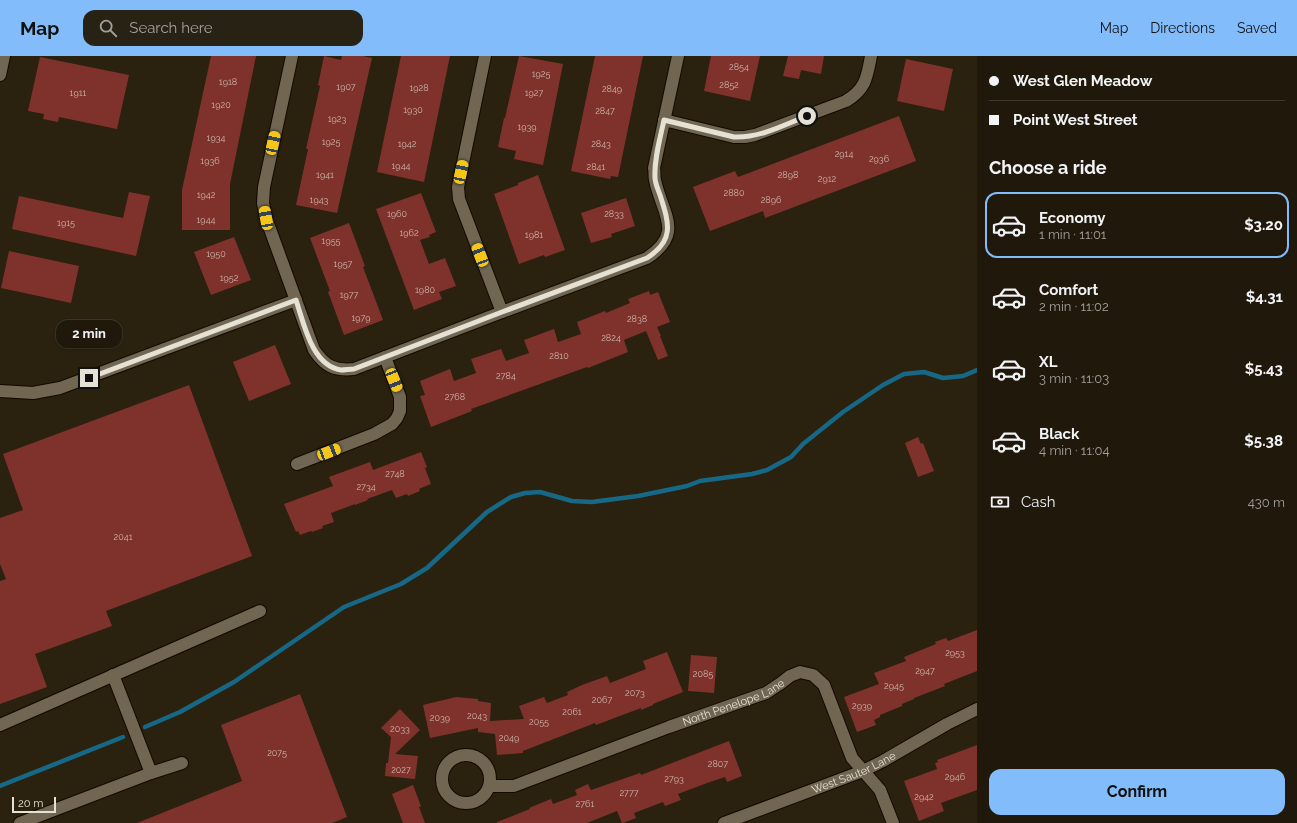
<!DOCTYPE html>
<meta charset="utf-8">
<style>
body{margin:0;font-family:Raleway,sans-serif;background:#282214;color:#f1f3f6;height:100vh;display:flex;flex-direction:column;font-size:15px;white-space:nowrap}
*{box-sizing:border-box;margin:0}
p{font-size:13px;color:#a2a09d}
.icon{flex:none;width:22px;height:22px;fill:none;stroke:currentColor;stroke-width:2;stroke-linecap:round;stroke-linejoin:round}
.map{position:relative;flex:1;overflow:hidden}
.details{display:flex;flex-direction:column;background:#20190b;width:320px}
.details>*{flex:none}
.hud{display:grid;align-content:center;height:88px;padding:0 12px;background:#20190b}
.scale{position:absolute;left:12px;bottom:10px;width:44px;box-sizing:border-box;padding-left:4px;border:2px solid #e6e1d5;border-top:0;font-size:11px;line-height:14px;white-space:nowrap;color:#e6e1d5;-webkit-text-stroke:3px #2a210f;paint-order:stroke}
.end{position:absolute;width:18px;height:18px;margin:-9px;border:5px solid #e6e1d5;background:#111;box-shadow:0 0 0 2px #111}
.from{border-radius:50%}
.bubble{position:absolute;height:28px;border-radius:12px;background:#20190b;box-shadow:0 1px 3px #0004,0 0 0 1px #3d382c;font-size:13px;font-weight:700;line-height:28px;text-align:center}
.car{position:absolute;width:12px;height:24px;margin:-12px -6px;border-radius:5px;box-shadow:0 0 3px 1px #0007;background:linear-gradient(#f5c518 24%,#345 0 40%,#f5c518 0 76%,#345 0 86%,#f5c518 0)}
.hud b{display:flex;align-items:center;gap:14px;height:38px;font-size:15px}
.hud b+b{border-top:1px solid #3d382c}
.hud i{width:10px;height:10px;background:#f1f3f6}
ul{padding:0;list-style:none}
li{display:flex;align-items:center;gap:12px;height:66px;margin:0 8px 6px;padding:0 4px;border:2px solid transparent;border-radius:12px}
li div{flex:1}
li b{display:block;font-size:15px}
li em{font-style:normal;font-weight:700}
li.current{border-color:#83bcfa}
li>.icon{width:36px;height:36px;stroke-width:1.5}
h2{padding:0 12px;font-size:18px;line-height:48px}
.pay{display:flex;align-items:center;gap:10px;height:44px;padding:0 12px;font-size:15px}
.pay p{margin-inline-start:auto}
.cta{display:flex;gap:8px;margin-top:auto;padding:8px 12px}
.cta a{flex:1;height:46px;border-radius:12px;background:#83bcfa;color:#111;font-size:16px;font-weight:700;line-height:46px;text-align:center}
header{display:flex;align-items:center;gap:24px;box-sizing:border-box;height:56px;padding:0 20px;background:#83bcfa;color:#111}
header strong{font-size:19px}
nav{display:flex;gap:22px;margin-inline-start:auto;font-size:14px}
.search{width:280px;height:36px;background:#282214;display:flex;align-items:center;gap:10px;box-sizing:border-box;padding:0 14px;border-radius:12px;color:#a2a09d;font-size:15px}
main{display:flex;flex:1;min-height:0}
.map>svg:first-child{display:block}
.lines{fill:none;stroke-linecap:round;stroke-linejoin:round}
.stream{stroke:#176886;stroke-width:4.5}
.building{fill:#7f322c}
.minor-casing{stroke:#120a00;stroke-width:14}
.minor{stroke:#706652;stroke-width:12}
.route{stroke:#e6e1d5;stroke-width:5}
.labels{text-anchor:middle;stroke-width:3;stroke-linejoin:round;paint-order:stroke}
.number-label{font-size:9px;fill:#ccb5ab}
.street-label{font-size:11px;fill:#e6e1d5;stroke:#2a210f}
</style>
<header>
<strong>Map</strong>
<div class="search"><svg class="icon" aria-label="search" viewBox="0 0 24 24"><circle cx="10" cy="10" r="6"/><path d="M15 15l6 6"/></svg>Search here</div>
<nav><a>Map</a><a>Directions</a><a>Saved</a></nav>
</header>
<main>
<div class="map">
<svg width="977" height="767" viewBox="0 0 977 767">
<rect width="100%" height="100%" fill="#2a210f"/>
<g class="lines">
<g class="stream">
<path d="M145 671 180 656 234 626 344 551 401 528 427 512 487 456 511 441 525 437 540 436 572 445 592 446 638 440 687 430 700 425 752 418 767 414 791 401 803 388 843 356 883 329 904 318 924 316 943 322 963 320 977 314"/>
<path d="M0 730 123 681"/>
</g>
</g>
<g class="building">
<path d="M211 0H256L230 128V174H182V134Z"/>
<path d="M324 0 341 4 342 0H363L372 2 337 157 296 149 308 93H306L320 30 318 29Z"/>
<path d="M401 0H450L424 126 377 116Z"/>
<path d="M519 0 563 8 543 109 514 103 516 95 498 91 504 62H505Z"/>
<path d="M595 0H643L618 121 611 120 610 123 571 115Z"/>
<path d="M711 0H760L750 45 704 35Z"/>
<path d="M788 0H824L821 18 801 14 799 23 783 20Z"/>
<path d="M40 1 129 19 117 73 59 61 58 66 43 63 44 58 28 55Z"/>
<path d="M906 3 953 13 944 55 897 45Z"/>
<path d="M899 60 916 105 765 162 763 155 710 175 693 131 735 115 738 121Z"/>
<path d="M538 119 565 194 545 201 544 199 519 208 494 138 518 129V127Z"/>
<path d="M129 136 150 140 136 200 12 173 19 140 123 162Z"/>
<path d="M421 137 436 176 429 179 430 181 420 184 429 208 445 202 456 230 439 236 442 243 414 254 376 153Z"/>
<path d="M626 142 635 170 611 178 612 181 591 187 581 157Z"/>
<path d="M349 167 365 210 363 211 383 264 344 279 328 236 330 235 310 182Z"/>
<path d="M234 181 251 224 211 239 194 196Z"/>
<path d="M9 195 79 210 71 247 1 232Z"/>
<path d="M649 235 650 239 658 236 670 266 657 271 661 280H660L668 300 658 304 646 275 624 284 628 296 588 312 587 311 471 353 472 355 431 371 420 340 425 339 420 325 450 313 454 325 476 317 471 303 501 293 506 305 529 297 524 284 554 273 558 286 581 278 577 266 605 255 606 257 630 247 628 243Z"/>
<path d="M275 289 291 328 249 345 233 306Z"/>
<path d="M189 329 252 500 106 555 112 570 35 598 47 631 0 648V525L6 523 0 508V462L23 454 3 398Z"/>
<path d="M918 381 921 388 923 387 934 415 918 421 905 387Z"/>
<path d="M421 396 427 411 425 412 431 428 419 433 420 435 408 440 407 438 396 442 392 434 367 443 368 444 355 449V448L331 457 334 466 322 470 323 472 312 476 311 475 300 479 298 475 296 476 284 448 333 430 329 421 370 406 373 414Z"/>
<path d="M977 574V615L944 628 945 630 914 642V643L902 648V650L880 659V661L874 664 876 669 857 676 844 641 879 628 874 617 906 605 904 601 936 588 935 586 946 582 948 585Z"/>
<path d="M667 596 683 636 653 648V649L641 654V652L596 669 595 667 523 695V697L497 699 495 678 478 676V672L430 682 423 649 456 641 478 643V645L491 647 490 665 524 663 519 650 544 641 547 647 568 639 567 636 582 629 607 620 610 627 646 613 643 605Z"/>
<path d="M691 599 717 601 714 637 688 635Z"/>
<path d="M300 638 347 761 332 767H137L242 725 221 669Z"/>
<path d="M400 653 420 674 395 698 418 700 415 723 385 720 386 707H388L391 681 381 672Z"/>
<path d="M729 685 742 720 727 726 725 721 707 727 678 738 681 744 665 750 663 746 634 757 636 762 623 767H622L617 755 587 767H497V766L530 753 529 752 551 743 553 748 577 739 575 734 588 728 591 734 640 717 641 719Z"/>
<path d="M977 689V734L941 747 944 755 919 765 904 725 937 713 935 707 938 706 937 704Z"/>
<path d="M413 729 421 750 419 751 425 767H403L392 738Z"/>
</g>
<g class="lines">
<defs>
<g id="minor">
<path d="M292 0 264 131 263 147 266 162 314 294C325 310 334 315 354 313L502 256 647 202C685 177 662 158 655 124 654 120 655 116 654 112L678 0"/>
<path d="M485 0 458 131 459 143 502 256"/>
<path d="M0 19 4 0"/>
<path d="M664 64 734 81H745L755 79 846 45C866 33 867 21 871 0"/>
<path d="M0 335 33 337 60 332 296 244"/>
<path d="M297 408 374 378 392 368 397 362 400 355V341L385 301"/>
<path d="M113 619 151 717"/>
<path d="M0 669 260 555"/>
<circle cx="466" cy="723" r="24"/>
<path id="s1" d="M490 730H514L669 671 766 637 781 627 790 620 800 616 813 619 824 629 852 702 880 734 893 767"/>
<path d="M20 767 151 717 182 707"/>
<path id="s2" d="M724 767 863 715 883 705 947 668 977 653"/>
</g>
</defs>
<use href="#minor" class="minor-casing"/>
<use href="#minor" class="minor"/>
</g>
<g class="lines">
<path class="route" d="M89 322 296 244C304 268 312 310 341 314 345 314 350 313 354 313L502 256 647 202C675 184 669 167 660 139 658 133 655 127 655 122 654 103 660 83 664 64L734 81C760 82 784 69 807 60"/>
</g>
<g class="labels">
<g class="number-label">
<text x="739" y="14">2854</text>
<text x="541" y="21">1925</text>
<text x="228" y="29">1918</text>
<text x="729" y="32">2852</text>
<text x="346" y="34">1907</text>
<text x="419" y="35">1928</text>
<text x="612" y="36">2849</text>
<text x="78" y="40">1911</text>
<text x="534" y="40">1927</text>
<text x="221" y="52">1920</text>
<text x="413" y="57">1930</text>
<text x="605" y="58">2847</text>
<text x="337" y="66">1923</text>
<text x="527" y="74">1939</text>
<text x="216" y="85">1934</text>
<text x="331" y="89">1925</text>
<text x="407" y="91">1942</text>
<text x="601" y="91">2843</text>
<text x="844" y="101">2914</text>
<text x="879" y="106">2936</text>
<text x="210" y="108">1936</text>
<text x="401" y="113">1944</text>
<text x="596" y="114">2841</text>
<text x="325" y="122">1941</text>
<text x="788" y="122">2898</text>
<text x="827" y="126">2912</text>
<text x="734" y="140">2880</text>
<text x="206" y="142">1942</text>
<text x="319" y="147">1943</text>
<text x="771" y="147">2896</text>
<text x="397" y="161">1960</text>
<text x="614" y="161">2833</text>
<text x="206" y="167">1944</text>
<text x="66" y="170">1915</text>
<text x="409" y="180">1962</text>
<text x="534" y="182">1981</text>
<text x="331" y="188">1955</text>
<text x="216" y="201">1950</text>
<text x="343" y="211">1957</text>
<text x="229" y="225">1952</text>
<text x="425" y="237">1980</text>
<text x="349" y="242">1977</text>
<text x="361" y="265">1979</text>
<text x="637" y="266">2838</text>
<text x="611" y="285">2824</text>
<text x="559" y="303">2810</text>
<text x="506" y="323">2784</text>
<text x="455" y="344">2768</text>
<text x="395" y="421">2748</text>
<text x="366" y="434">2734</text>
<text x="123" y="484">2041</text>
<text x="955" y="600">2953</text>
<text x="925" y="618">2947</text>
<text x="703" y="621">2085</text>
<text x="894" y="633">2945</text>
<text x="635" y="640">2073</text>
<text x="602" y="647">2067</text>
<text x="862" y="653">2939</text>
<text x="572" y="659">2061</text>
<text x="477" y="663">2043</text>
<text x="440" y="665">2039</text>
<text x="539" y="669">2055</text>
<text x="400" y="676">2033</text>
<text x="509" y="685">2049</text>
<text x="277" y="700">2075</text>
<text x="718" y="711">2807</text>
<text x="401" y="717">2027</text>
<text x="955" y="724">2946</text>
<text x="674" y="726">2793</text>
<text x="629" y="740">2777</text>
<text x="924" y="744">2942</text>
<text x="585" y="751">2761</text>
</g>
<g class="street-label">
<text dy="4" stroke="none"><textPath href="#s1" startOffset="259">North Penelope Lane</textPath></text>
<text dy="4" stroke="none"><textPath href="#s2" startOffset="139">West Sauter Lane</textPath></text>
</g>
</g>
</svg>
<div class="scale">20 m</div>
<i class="end from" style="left:807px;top:60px"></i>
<i class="end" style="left:89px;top:322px"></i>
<div class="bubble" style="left:56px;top:264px;width:66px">2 min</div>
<i class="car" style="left:273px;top:87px;rotate:12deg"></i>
<i class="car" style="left:461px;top:116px;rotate:12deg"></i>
<i class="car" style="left:266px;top:162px;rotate:350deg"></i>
<i class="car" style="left:480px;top:199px;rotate:339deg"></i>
<i class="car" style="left:394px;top:324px;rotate:158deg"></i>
<i class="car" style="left:329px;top:396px;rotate:69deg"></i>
</div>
<section class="details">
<div class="hud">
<b><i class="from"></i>West Glen Meadow</b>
<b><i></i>Point West Street</b>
</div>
<h2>Choose a ride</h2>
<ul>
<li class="current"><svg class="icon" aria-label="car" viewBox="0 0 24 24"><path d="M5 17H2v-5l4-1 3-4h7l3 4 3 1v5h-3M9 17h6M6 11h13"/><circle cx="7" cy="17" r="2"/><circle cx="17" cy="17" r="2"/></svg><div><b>Economy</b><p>1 min · 11:01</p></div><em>$3.20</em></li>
<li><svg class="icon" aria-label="car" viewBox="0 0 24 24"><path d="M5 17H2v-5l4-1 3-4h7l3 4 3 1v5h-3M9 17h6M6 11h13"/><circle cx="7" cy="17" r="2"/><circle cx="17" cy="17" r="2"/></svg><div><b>Comfort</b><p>2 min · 11:02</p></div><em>$4.31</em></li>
<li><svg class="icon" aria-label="car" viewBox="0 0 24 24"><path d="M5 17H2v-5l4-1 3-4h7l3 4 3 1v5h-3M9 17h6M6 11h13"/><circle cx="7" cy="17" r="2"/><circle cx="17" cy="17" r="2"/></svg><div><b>XL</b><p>3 min · 11:03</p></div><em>$5.43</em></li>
<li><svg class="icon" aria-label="car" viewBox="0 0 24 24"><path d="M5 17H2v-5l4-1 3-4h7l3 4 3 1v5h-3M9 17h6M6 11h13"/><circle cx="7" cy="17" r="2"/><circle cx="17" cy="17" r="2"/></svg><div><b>Black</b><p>4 min · 11:04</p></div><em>$5.38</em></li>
</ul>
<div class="pay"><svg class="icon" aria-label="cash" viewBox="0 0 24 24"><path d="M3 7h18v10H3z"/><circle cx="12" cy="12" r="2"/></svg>Cash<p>430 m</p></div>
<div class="cta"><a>Confirm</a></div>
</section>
</main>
